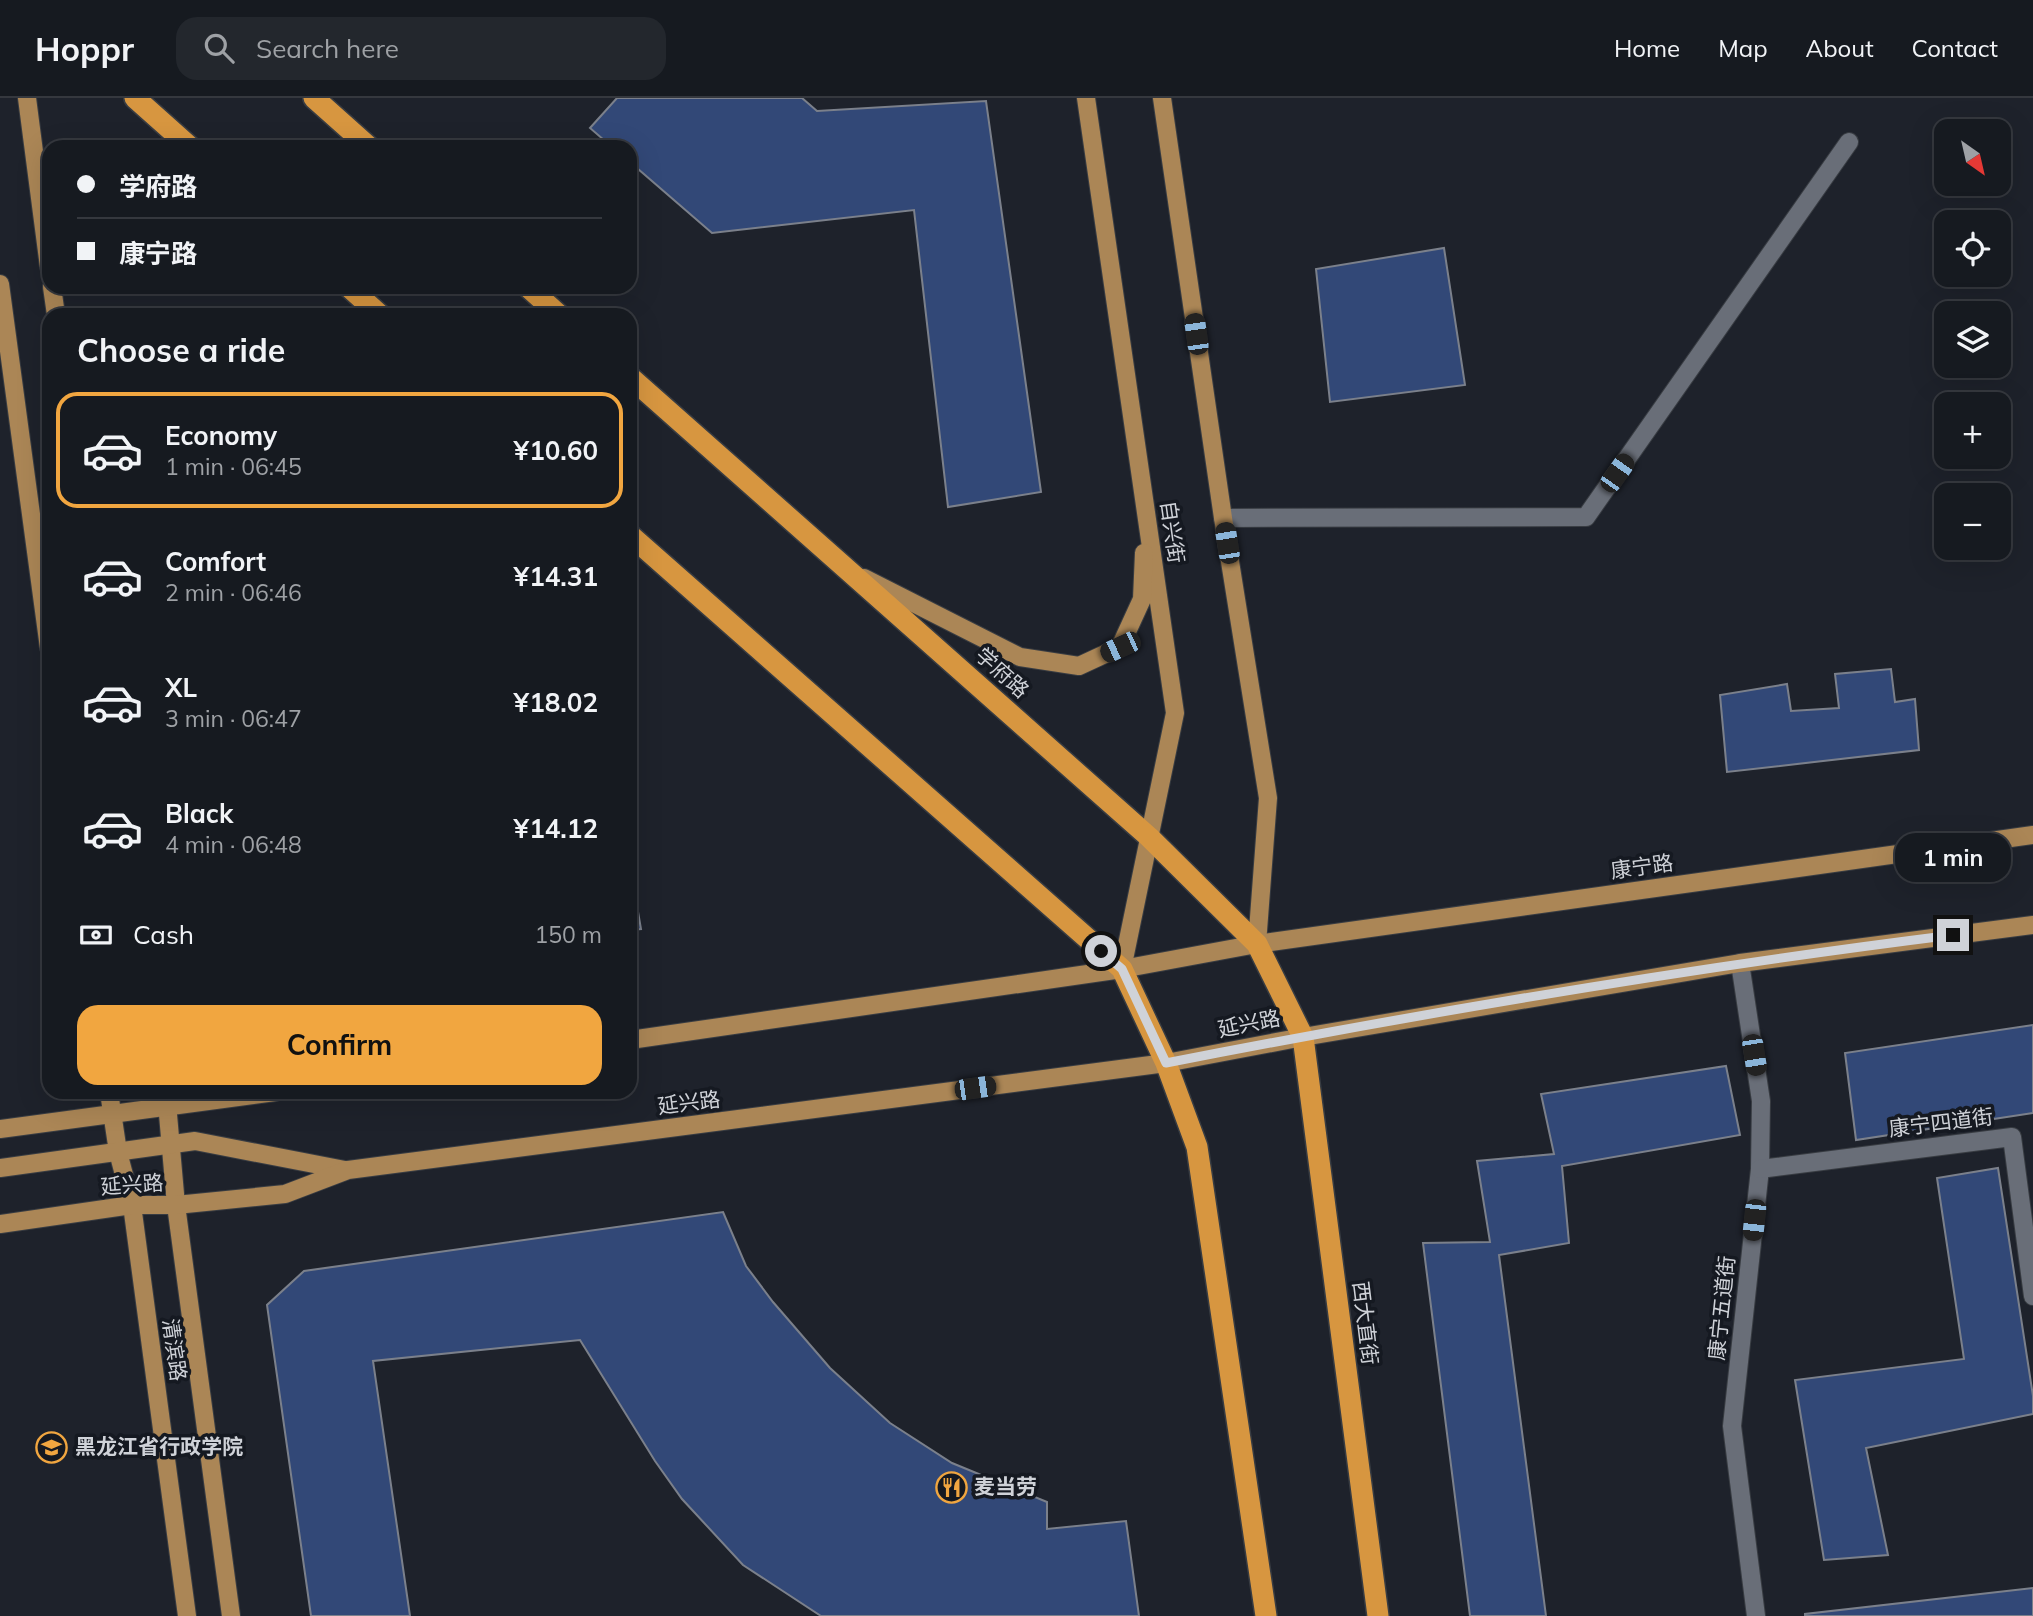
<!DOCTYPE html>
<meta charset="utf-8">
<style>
body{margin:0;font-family:Mulish,"Noto Sans SC",sans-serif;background:#23272d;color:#f1f3f6;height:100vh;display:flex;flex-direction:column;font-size:26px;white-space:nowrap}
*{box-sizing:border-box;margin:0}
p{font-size:23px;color:#9ea1a5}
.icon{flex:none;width:38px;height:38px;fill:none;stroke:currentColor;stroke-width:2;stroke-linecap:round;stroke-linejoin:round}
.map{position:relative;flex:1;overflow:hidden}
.side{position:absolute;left:42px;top:210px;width:595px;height:791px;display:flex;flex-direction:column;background:#161a20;border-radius:21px;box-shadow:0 7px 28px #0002,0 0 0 2px #35383e}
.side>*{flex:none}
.guide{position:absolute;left:42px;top:42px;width:595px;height:154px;border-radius:21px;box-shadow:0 7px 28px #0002,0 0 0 2px #35383e;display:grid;align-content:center;height:154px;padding:0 35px;background:#161a20}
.needle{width:46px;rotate:146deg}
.fabs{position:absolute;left:1934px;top:21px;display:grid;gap:14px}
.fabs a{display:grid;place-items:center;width:77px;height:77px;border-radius:14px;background:#161a20;box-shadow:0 7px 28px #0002,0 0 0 2px #35383e;font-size:35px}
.end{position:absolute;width:32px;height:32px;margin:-16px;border:9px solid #cfd2d8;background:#111;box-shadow:0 0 0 4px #111}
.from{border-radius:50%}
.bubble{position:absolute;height:49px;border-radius:21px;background:#161a20;box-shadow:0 7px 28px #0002,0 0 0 2px #35383e;font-size:23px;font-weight:700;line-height:49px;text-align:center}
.car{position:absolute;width:21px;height:42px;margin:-21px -10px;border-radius:9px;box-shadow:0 0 5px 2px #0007;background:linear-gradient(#222 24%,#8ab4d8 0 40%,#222 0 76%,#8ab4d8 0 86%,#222 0)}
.guide b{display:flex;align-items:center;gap:24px;height:66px;font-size:26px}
.guide b+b{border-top:2px solid #35383e}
.guide i{width:18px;height:18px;background:#f1f3f6}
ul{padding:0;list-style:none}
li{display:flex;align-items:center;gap:21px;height:116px;margin:0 14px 10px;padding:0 21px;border:4px solid transparent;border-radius:21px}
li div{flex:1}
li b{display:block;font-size:26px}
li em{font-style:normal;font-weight:700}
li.selected{border-color:#f1a640}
li>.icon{width:63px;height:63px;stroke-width:1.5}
h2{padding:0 35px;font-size:32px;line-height:84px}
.pay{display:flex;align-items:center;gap:18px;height:77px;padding:0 35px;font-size:26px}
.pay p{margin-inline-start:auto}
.button{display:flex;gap:14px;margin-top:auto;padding:14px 35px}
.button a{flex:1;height:80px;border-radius:21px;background:#f1a640;color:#111;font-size:28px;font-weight:700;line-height:80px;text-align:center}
header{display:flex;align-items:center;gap:42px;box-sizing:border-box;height:98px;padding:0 35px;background:#161a20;border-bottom:2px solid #35383e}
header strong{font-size:33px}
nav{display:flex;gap:38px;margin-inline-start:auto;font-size:24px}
.search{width:490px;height:63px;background:#23272d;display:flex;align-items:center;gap:18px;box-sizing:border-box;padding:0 24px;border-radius:21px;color:#9ea1a5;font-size:26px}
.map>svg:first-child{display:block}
.building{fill:#324877;stroke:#7b808b;stroke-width:2}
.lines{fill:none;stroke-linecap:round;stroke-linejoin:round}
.minor-casing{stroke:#383c42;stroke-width:20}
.major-casing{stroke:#383c42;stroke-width:20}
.highway-casing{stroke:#383c42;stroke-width:24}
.minor{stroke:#696e78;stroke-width:18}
.major{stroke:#ab8656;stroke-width:18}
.highway{stroke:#d79640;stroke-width:21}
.route{stroke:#cfd2d8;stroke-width:9}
.labels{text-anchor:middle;stroke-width:7;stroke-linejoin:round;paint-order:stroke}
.street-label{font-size:21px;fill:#cfd2d8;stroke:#151921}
.poi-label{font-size:21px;font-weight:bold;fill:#cfd2d8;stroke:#151921;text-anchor:start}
</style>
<header>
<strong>Hoppr</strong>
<div class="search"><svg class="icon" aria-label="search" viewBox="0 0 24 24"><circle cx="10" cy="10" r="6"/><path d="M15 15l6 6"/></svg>Search here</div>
<nav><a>Home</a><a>Map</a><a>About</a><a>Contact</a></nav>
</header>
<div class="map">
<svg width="2033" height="1518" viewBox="0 0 2033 1518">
<rect width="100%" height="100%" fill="#1e222b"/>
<g class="building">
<path d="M617 0H802L817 13 986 3 1041 394 948 409 914 112 712 135 630 64V49H612L590 30Z"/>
<path d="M1444 150 1465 287 1330 304 1316 171Z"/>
<path d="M1891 571 1895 604 1915 601 1919 652 1727 674 1720 597 1787 586 1791 613 1839 610 1835 576Z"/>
<path d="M630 767 641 831 630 832Z"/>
<path d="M2033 927V1015L1856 1042 1845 955Z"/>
<path d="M1726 968 1740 1037 1562 1068 1569 1145 1499 1157 1546 1518H1470L1423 1145 1490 1144 1477 1063 1554 1056 1541 996Z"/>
<path d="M1998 1070 2033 1298V1316L1866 1350 1888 1457 1824 1462 1795 1282 1964 1261 1937 1080Z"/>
<path d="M723 1114 746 1168 773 1204 830 1270 890 1325 952 1365 1047 1404V1431L1126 1423 1139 1518H821L743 1467 682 1401 655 1363 580 1242 373 1263 410 1518H311L267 1207 304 1173Z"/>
<path d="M2033 1490V1518H1805V1516Z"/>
</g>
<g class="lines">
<defs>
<g id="minor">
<path d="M1223 420 1586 419 1849 44"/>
<path d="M1740 865 1761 1003 1760 1071 1732 1328 1756 1518"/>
<path d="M1760 1071 2012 1039 2033 1198"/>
</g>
<g id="major">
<path d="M27 0 49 169"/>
<path d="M1086 0 1175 615 1122 871"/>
<path d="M1162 0 1223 420 1268 700 1257 846"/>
<path d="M0 186 49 550"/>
<path d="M52 189 56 217"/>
<path d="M864 480 1020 559 1079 568 1120 549 1142 501 1144 455"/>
<path d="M630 942 1122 871 1257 846 2033 737"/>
<path d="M109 994 118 1054 132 1107 187 1518"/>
<path d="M166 994 176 1107 231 1518"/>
<path d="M0 1031 275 994"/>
<path d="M0 1070 195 1043 345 1072"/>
<path d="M0 1126 132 1107H176L285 1096 348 1072 1166 965 1303 939 1740 865 2033 827"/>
</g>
<g id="highway">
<path d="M135 0 190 49"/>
<path d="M314 0 369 49"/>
<path d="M349 189 380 217"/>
<path d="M528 189 559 217"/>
<path d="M630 279 1149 739 1257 846 1303 939 1378 1518"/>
<path d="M630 437 1122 871 1166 965 1197 1049 1266 1518"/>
</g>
</defs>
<use href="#minor" class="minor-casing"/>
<use href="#major" class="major-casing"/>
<use href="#highway" class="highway-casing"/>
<use href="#minor" class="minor"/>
<use href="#major" class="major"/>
<use href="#highway" class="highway"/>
</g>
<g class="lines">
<path class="route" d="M1101 853 1122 871 1166 965C1427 914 1689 870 1953 837"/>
</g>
<defs>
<symbol id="university-ring" viewBox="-11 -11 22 22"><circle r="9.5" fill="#151921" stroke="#f1a640" stroke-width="1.5"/><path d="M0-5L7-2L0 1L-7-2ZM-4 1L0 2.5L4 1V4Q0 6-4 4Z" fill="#f1a640"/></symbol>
<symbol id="restaurant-ring" viewBox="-11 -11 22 22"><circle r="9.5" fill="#151921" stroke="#f1a640" stroke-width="1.5"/><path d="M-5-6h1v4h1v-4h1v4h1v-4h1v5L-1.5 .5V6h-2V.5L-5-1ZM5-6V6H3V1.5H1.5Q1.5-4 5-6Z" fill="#f1a640"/></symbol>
</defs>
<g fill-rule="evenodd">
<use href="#university-ring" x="34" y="1332" width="35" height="35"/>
<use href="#restaurant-ring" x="934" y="1372" width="35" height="35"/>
</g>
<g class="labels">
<g class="street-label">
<text transform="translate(1172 434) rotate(82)" y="7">自兴街</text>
<text transform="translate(1002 575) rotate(42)" y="7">学府路</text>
<text transform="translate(1642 769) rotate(-8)" y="7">康宁路</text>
<text transform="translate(1249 926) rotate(-11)" y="7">延兴路</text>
<text transform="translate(689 1005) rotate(-7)" y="7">延兴路</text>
<text transform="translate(1941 1025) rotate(-7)" y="7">康宁四道街</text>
<text transform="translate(132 1087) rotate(-4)" y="7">延兴路</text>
<text transform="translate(1722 1210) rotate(-84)" y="7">康宁五道街</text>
<text transform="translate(1365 1225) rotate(83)" y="7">西大直街</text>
<text transform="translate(174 1252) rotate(82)" y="7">清滨路</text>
</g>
<g class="poi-label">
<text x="75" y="1356">黑龙江省行政学院</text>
<text x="974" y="1396">麦当劳</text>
</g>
</g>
</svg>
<div class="fabs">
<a><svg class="needle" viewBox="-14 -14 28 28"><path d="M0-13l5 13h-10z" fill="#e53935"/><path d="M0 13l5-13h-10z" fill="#9ea1a5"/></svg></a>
<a><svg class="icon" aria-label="locate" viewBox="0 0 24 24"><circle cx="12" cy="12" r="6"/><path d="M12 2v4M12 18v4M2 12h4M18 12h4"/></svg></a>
<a><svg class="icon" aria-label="layers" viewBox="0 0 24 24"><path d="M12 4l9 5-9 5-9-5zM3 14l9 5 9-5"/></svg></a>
<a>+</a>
<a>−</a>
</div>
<i class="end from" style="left:1101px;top:853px"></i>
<i class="end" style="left:1953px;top:837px"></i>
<div class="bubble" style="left:1895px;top:735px;width:116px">1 min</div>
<i class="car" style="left:1196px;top:236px;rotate:352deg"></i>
<i class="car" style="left:1617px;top:375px;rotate:35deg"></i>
<i class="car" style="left:1227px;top:445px;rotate:351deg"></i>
<i class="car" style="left:1120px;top:549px;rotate:245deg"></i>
<i class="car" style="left:1754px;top:957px;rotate:171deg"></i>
<i class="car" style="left:975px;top:990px;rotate:82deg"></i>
<i class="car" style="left:1754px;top:1122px;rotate:186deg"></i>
<div class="guide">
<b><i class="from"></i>学府路</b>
<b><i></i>康宁路</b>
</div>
<section class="side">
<h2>Choose a ride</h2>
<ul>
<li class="selected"><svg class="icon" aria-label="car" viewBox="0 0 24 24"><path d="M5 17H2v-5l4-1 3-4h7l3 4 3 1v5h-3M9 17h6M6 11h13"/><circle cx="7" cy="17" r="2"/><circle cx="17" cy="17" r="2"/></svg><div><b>Economy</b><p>1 min · 06:45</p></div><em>¥10.60</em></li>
<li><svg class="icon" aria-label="car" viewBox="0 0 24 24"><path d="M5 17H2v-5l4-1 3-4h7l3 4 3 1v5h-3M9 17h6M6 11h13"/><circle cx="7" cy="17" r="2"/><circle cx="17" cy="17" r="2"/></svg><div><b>Comfort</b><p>2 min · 06:46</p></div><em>¥14.31</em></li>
<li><svg class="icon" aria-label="car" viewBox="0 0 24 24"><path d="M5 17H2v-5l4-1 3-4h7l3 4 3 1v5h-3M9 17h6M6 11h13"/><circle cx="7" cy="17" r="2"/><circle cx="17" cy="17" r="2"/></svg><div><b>XL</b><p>3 min · 06:47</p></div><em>¥18.02</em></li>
<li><svg class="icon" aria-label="car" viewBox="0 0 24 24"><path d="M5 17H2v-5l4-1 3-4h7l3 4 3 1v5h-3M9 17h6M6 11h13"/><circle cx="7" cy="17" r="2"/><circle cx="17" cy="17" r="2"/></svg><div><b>Black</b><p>4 min · 06:48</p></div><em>¥14.12</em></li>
</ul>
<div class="pay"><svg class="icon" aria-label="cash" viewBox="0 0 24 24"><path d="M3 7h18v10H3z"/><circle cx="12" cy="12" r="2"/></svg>Cash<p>150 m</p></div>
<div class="button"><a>Confirm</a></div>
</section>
</div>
